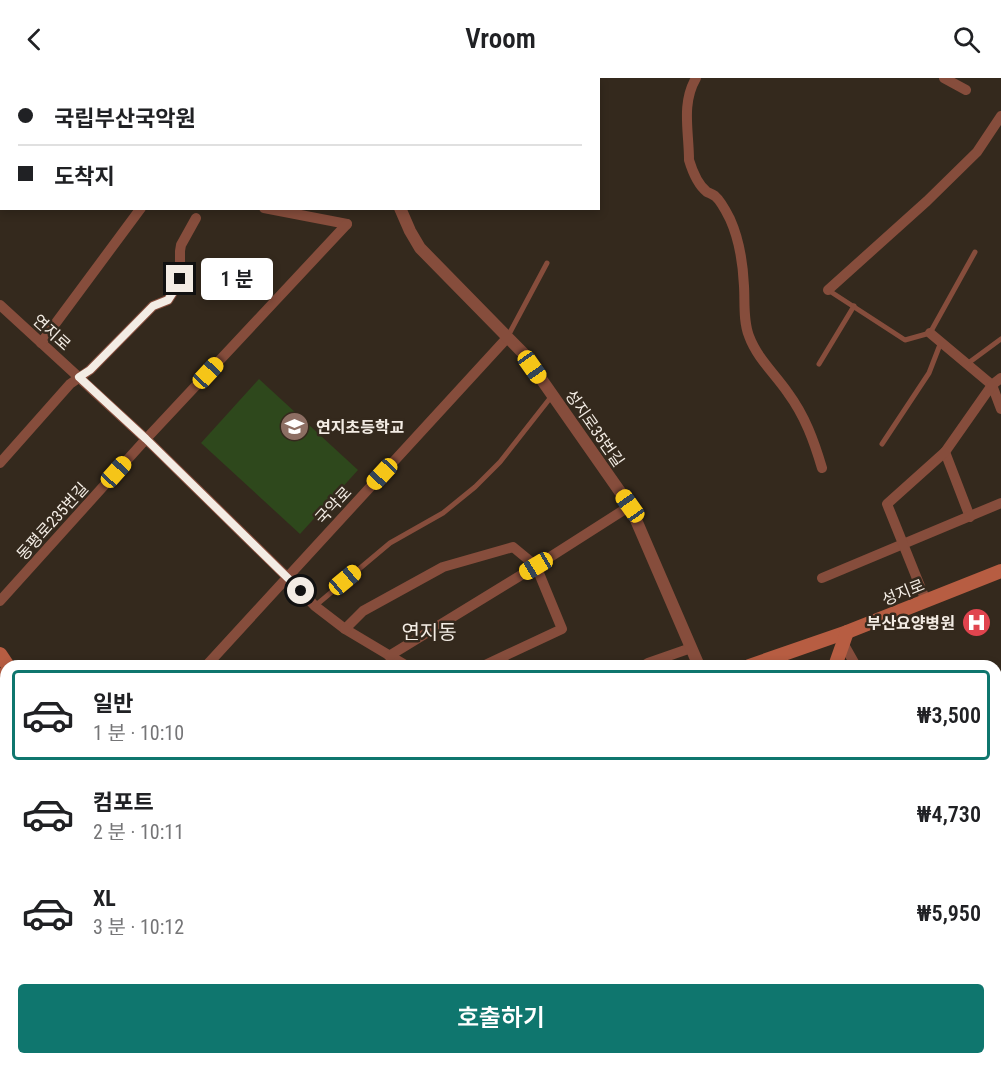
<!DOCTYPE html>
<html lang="ko">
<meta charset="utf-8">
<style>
body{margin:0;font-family:"Roboto Condensed","Noto Sans KR",sans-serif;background:#f6f6f6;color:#202124;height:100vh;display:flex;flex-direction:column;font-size:22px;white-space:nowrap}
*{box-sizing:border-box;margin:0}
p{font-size:20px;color:#757577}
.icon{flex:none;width:33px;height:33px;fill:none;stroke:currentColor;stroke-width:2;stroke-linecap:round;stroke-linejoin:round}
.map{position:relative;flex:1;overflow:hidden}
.side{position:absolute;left:0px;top:582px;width:1002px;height:405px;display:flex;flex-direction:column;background:#fff;border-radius:18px 18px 0 0;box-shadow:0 3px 9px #0003}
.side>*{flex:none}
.hud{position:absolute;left:0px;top:0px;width:600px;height:132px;box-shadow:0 3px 9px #0003;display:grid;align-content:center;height:132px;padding:0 18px;background:#fff}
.end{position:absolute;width:27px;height:27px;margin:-14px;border:8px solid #f3ece4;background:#111;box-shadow:0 0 0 3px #111}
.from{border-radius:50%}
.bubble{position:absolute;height:42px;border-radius:6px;background:#fff;box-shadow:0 3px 9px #0003;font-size:20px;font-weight:600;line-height:42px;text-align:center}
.car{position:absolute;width:18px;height:36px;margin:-18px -9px;border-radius:8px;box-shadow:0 0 4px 2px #0007;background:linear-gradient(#f5c518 24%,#345 0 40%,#f5c518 0 76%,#345 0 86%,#f5c518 0)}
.hud b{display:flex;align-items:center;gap:21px;height:57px;font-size:22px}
.hud b+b{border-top:2px solid #e0e0e0}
.hud i{width:15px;height:15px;background:#202124}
ul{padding:10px 0 0;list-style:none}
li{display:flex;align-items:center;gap:18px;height:90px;margin:0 12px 9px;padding:0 6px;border:3px solid transparent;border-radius:6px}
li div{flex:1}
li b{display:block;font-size:22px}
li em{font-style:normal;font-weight:600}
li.selected{border-color:#0f766e}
li>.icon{width:54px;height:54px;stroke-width:1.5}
.cta{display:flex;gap:12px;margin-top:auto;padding:12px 18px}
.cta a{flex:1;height:69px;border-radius:6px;background:#0f766e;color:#fff;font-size:24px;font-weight:600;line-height:69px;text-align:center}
header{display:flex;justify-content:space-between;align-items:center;height:78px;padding:0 18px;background:#fff;font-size:27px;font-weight:600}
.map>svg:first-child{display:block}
.green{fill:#2e481c}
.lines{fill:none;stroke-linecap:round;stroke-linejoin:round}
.path{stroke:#776d63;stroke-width:2;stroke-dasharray:1.5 4.5;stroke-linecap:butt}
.service{stroke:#864d3c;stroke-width:5}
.minor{stroke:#864d3c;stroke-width:10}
.tertiary{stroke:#864d3c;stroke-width:12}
.secondary{stroke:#b75d42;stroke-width:14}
.route{stroke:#f3ece4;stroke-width:8}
.labels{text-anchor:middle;stroke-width:5;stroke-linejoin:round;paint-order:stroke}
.street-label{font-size:16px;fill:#f3ece4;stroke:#34291d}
.poi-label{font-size:16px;font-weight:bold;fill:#f3ece4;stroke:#34291d;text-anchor:start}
.quarter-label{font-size:20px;fill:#f3ece4;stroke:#34291d}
</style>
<header><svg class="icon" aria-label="back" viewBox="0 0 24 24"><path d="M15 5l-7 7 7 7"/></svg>Vroom<svg class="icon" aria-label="search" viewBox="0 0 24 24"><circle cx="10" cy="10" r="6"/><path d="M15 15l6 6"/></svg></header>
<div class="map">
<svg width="1001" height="987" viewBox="0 0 1001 987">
<rect width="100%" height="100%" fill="#34291d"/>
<g class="green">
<path d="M259 301 358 392 300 456 201 365Z"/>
<path d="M0 665 6 674V981H190L194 987H0Z"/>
<path d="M996 786 1001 788V987H901L902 981H996Z"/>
</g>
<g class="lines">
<g class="path">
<path d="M996 811 1001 823"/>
<path d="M0 817 6 819"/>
<path d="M0 884 6 882"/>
<path d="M0 894 6 892"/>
<path d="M0 977 6 972"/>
<path d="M0 981 3 987"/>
<path d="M17 987 24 981"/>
<path d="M58 987V981"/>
<path d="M70 987V981"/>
</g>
<g class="service">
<path d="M0 42 2 44"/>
<path d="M828 212 905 262 930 255 975 174"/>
<path d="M508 258 547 185"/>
<path d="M819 286 854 228"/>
<path d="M967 286 1001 261"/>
<path d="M882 366 929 295 941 264"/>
<path d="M315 528 390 465 443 435 475 409 500 384 551 319"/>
<path d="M996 790 1001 792"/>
</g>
<g class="minor">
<path d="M696 0C681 26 689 53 689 82 692 92 697 106 707 114 709 115 712 116 715 118 721 123 726 133 730 141 739 161 743 186 744 208 745 224 743 243 749 258 757 280 775 296 788 315 805 338 814 363 822 390"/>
<path d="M944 0 966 12"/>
<path d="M330 2 333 0"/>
<path d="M0 111 2 110"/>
<path d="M264 130 347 146"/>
<path d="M828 212 927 123 977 74 1001 38"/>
<path d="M0 227 146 361 287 499 315 528 345 551 407 588"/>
<path d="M930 255 992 307 1001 331"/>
<path d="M41 265 141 130"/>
<path d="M945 374 970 439"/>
<path d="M0 385 70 306 90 292 153 228 168 222 177 208 180 201V173L181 167 196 140"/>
<path d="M822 500 1001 425"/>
<path d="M0 523 146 361 347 146"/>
<path d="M926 523 887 426 945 374 992 307 1001 300"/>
<path d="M345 551 363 533 443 489 513 469 536 488 562 551 483 588"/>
<path d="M843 565 856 588"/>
<path d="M389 578 536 488 630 428"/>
<path d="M206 588 507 260"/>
<path d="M643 588 648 585 691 570"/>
<path d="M391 981 394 987"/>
<path d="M485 981 489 987"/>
<path d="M579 981 583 987"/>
<path d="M460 987 465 981"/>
</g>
<g class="tertiary">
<path d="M351 0V2"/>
<path d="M400 130 410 153 420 170 523 275 630 428 699 588"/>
</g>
<g class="secondary">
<path d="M137 2 140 0"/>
<path d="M0 76 2 75"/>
<path d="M0 576 8 588"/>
<path d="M749 588 847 554 1001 493"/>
<path d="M835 588 847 554"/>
<path d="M0 597 6 606"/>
<path d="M0 619 6 628"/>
<path d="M0 635 6 644"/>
<path d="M219 981 223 987"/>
<path d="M253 981 257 987"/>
<path d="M687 987 691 981"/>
</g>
</g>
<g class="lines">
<path class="route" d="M180 201 177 208 168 222 153 228 90 292 79 299 146 361 301 513"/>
</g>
<defs>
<symbol id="school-disc" viewBox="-11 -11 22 22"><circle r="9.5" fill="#8d6e63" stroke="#34291d"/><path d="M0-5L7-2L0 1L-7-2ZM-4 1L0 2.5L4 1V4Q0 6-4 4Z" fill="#fff"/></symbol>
<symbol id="hospital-disc" viewBox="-11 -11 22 22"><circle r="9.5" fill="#e0444e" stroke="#34291d"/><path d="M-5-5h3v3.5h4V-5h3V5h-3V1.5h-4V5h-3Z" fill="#fff"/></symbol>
</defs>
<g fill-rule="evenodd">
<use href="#school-disc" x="278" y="332" width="33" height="33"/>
<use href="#hospital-disc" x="960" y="528" width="33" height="33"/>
</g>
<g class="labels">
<g class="street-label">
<text transform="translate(52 254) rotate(42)" y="6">연지로</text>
<text transform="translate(595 350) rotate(55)" y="6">성지로35번길</text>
<text transform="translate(333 427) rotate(-47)" y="6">국악로</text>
<text transform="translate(52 443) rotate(-48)" y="6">동평로235번길</text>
<text transform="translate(903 514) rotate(-22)" y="6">성지로</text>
</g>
<g class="poi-label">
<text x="316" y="355">연지초등학교</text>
<text x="955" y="551" text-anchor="end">부산요양병원</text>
</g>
<g class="quarter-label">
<text x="429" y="561">연지동</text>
</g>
</g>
</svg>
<i class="end from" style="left:301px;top:513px"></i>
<i class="end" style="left:180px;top:201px"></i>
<div class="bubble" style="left:201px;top:180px;width:72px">1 분</div>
<i class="car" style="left:532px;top:289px;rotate:145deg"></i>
<i class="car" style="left:208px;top:295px;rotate:43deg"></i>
<i class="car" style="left:116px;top:394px;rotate:42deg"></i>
<i class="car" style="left:382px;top:396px;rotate:223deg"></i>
<i class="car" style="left:630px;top:428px;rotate:325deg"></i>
<i class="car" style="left:536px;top:488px;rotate:239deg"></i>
<i class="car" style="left:345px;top:502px;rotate:50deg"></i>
<div class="hud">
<b><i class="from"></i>국립부산국악원</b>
<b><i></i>도착지</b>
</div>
<section class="side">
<ul>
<li class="selected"><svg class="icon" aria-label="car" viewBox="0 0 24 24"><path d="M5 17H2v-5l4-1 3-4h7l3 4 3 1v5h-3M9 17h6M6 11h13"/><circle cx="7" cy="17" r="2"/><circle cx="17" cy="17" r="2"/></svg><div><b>일반</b><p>1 분 · 10:10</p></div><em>₩3,500</em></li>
<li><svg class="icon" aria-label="car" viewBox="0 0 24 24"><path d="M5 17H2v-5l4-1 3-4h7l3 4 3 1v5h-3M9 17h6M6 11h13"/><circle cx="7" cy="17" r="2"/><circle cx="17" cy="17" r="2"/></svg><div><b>컴포트</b><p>2 분 · 10:11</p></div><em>₩4,730</em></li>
<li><svg class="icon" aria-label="car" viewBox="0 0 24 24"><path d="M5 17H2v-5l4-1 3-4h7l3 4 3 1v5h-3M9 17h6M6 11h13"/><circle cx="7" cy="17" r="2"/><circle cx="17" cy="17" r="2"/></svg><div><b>XL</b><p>3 분 · 10:12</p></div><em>₩5,950</em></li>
</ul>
<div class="cta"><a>호출하기</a></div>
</section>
</div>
